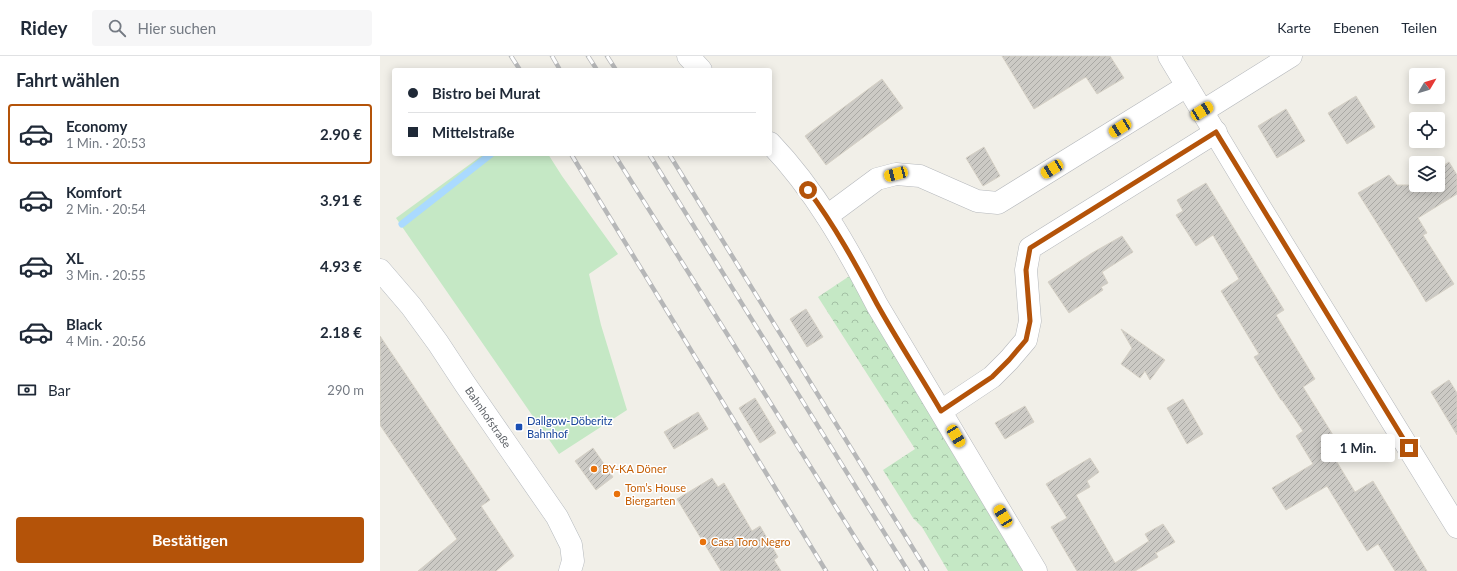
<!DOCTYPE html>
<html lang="de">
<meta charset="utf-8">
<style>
body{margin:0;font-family:Lato,sans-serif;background:#f6f6f7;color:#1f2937;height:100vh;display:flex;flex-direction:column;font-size:15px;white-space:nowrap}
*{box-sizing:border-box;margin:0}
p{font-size:13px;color:#747a83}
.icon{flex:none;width:22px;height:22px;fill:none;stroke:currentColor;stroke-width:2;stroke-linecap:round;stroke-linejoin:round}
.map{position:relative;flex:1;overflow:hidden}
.sheet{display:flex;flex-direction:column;background:#fff;width:380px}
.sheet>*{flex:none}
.top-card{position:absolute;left:12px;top:12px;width:380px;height:88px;border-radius:4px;box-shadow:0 2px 10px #0003;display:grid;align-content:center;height:88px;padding:0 16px;background:#fff}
.needle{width:26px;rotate:52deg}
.buttons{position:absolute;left:1029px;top:12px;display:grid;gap:8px}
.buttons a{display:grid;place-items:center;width:36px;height:36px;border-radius:4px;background:#fff;box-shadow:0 2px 10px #0003;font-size:20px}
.end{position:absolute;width:18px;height:18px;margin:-9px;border:5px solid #b45309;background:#fff;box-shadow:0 0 0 2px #fff}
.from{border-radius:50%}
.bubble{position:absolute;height:28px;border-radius:4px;background:#fff;box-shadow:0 2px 10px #0003;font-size:13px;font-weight:700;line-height:28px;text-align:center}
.car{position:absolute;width:12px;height:24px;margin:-12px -6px;border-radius:5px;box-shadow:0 0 3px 1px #0007;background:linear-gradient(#f5c518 24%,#345 0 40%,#f5c518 0 76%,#345 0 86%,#f5c518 0)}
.top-card b{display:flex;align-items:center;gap:14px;height:38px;font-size:15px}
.top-card b+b{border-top:1px solid #e0e1e3}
.top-card i{width:10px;height:10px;background:#1f2937}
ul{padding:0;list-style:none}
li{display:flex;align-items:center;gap:12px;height:60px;margin:0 8px 6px;padding:0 8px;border:2px solid transparent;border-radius:4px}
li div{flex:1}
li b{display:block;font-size:15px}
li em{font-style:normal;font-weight:700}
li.on{border-color:#b45309}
li>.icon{width:36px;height:36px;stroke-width:1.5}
h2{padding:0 16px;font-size:18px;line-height:48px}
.pay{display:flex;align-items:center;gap:10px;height:44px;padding:0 16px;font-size:15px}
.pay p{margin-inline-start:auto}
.primary-button{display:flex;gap:8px;margin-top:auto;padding:8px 16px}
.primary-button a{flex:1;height:46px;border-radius:4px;background:#b45309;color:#fff;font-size:16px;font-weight:700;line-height:46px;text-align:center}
header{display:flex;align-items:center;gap:24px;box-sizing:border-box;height:56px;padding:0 20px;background:#fff;border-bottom:1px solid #e0e1e3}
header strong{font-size:19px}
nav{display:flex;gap:22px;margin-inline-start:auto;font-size:14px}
.search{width:280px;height:36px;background:#f6f6f7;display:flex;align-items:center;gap:10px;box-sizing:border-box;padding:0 14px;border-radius:4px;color:#747a83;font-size:15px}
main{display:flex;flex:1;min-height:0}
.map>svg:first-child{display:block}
.grass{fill:#c5e8c5}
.forest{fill:url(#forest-crowns)}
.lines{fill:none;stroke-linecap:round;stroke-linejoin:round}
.stream{stroke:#aadaff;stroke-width:7}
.building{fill:url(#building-hatch);stroke:#d6d1c6}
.street-casing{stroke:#b5b8bc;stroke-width:23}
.secondary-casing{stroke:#b6babf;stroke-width:23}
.street{stroke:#fff;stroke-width:22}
.secondary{stroke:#fff;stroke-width:22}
.rail-casing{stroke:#b6b7b8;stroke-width:4.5}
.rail{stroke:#fff;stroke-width:3;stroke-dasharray:9;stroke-linecap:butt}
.route{stroke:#b45309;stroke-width:5}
.transit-dot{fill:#1a4fb4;stroke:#fff;stroke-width:1.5}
.food-dot{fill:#e8710a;stroke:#fff;stroke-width:1.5}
.labels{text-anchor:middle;stroke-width:3;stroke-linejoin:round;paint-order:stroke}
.street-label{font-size:11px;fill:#5f6368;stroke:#fff}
.transit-label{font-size:11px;fill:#164399;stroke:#fff;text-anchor:start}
.food-label{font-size:11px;fill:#c56008;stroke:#fff;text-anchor:start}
</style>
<header>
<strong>Ridey</strong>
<div class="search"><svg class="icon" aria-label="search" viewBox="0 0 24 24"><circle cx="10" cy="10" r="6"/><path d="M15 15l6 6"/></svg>Hier suchen</div>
<nav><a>Karte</a><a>Ebenen</a><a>Teilen</a></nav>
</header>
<main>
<section class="sheet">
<h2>Fahrt wählen</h2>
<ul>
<li class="on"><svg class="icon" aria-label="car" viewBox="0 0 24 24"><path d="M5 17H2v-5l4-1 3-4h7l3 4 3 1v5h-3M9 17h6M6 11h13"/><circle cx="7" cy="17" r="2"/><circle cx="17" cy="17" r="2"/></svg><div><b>Economy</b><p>1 Min. · 20:53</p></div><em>2.90 €</em></li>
<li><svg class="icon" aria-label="car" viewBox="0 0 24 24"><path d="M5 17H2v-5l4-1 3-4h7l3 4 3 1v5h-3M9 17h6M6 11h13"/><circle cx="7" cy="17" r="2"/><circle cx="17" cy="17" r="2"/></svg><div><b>Komfort</b><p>2 Min. · 20:54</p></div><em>3.91 €</em></li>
<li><svg class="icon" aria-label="car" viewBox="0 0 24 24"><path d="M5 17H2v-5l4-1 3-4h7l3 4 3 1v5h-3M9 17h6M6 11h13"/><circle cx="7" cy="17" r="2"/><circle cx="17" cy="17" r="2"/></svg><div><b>XL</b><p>3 Min. · 20:55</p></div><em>4.93 €</em></li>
<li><svg class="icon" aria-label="car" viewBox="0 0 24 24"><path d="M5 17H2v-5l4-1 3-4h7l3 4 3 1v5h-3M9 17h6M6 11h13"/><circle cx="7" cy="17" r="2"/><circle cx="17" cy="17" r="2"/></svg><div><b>Black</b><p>4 Min. · 20:56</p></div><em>2.18 €</em></li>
</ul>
<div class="pay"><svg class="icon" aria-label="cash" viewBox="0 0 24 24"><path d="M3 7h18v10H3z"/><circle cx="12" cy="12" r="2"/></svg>Bar<p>290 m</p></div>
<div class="primary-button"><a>Bestätigen</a></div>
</section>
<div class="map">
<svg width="1077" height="515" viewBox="0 0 1077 515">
<defs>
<pattern id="forest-crowns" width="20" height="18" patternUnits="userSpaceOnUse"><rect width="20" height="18" fill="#c5e8c5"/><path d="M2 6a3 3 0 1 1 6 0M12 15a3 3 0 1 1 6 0" fill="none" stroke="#a3c0a4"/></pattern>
<pattern id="building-hatch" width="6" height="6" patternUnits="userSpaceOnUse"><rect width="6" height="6" fill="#cccac5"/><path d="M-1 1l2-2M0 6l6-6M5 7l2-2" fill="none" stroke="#a9a8a4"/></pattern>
</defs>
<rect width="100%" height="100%" fill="#f1efe8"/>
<path class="grass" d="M104 98H168L182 120 238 198 209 218 221 269 247 354 179 398 16 162Z"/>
<path class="forest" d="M471 219 560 376 643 515H568L542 471 533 462 503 414 535 393 438 241Z"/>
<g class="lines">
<path class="stream" d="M22 168 111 98"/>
</g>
<g class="building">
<path d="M622 0H730L744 22 717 38 706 21 654 53Z"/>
<path d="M502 23 523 52 446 109 425 80Z"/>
<path d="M976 40 995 71 967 88 948 57Z"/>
<path d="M906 53 925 85 897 102 878 70Z"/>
<path d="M604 91 620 120 603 130 586 102Z"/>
<path d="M1069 106 1077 119V138L1038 162 1047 177 1043 179 1074 228 1046 246 1031 221 978 137 1009 119 1017 129H1032L1036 126V129H1058V113Z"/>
<path d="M826 127 904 254 896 259 935 323 923 331 961 392 952 398 975 436 993 425 1047 515H1015L998 488 987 495 947 430 906 454 892 432 933 408 916 380 923 375 902 344H901L874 301 879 298 841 235 859 223 833 179 816 190 796 159 803 155 797 144Z"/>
<path d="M742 180 753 196 722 216 728 227 721 231 723 234 689 257 668 226 712 197Z"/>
<path d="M426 253 443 281 427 291 410 263Z"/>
<path d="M741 273 785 304 770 324 765 315 760 322 741 308 752 292Z"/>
<path d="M0 280 110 444 101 450 134 500 116 515H38L77 483 0 369Z"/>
<path d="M1069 324 1077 337V379L1051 336Z"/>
<path d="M375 342 396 377 380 387 359 352Z"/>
<path d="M803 343 823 378 807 388 787 352Z"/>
<path d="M645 350 654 366 625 383 615 367Z"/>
<path d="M318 356 328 373 294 393 284 376Z"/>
<path d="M213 392 233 421 216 434 195 405Z"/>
<path d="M710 402 719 416 707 425 710 431 696 439 735 507 769 485 765 478 783 468 795 486 776 497 775 496 778 501 755 515H697L671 471 687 462 666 428Z"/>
<path d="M332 422 338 431 344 427 372 475 380 470 398 501 394 504 401 515H341L297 443Z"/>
</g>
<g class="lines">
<defs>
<g id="street">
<path d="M308 0 321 14"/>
<path d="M789 0 875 143 1077 471"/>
<path d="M823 55 911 0"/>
<path d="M390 87C435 134 467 191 497 249L656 515"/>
<path d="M447 160 497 123 516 118 540 120 597 145 618 147 807 30"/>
<path d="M561 355 612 321 629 304 646 284 650 265 646 214 650 192 836 76"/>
</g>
<g id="secondary">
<path id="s1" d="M0 214 31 250 58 287 85 328 177 461 191 489 193 505 190 515"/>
</g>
</defs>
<use href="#street" class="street-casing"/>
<use href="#secondary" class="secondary-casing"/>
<use href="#street" class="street"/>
<use href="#secondary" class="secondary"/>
<defs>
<g id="rail">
<path d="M131 0 140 14"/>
<path d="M172 0 180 14"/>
<path d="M208 0 217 14"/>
<path d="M227 0 236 14"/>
<path d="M191 98 446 515"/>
<path d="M234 98 496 515"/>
<path d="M269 98 528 515"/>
<path d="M289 98 547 515"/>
</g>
</defs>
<use href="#rail" class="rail-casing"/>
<use href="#rail" class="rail"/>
</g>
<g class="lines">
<path class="route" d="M428 134C455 170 476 209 497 248 517 284 540 319 561 355L612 321 629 304 646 284 650 265 646 214 650 192 836 76 1029 392"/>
</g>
<rect class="transit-dot" x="135" y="367" width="8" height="8" rx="2"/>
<g class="food-dot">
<circle cx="214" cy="413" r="4"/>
<circle cx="237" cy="438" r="4"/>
<circle cx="323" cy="486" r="4"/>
</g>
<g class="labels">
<g class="street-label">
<text dy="4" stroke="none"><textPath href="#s1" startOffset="183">Bahnhofstraße</textPath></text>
</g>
<g class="transit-label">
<text x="147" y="369">Dallgow-Döberitz<tspan x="147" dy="13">Bahnhof</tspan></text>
</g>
<g class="food-label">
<text x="222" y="417">BY-KA Döner</text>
<text x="245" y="436">Tom’s House<tspan x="245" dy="13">Biergarten</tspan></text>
<text x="331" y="490">Casa Toro Negro</text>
</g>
</g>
</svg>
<div class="buttons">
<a><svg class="needle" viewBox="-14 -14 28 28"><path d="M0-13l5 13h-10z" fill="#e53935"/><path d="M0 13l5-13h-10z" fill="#747a83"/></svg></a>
<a><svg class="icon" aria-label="locate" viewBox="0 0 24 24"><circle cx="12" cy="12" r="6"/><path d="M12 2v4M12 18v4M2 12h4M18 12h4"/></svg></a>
<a><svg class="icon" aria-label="layers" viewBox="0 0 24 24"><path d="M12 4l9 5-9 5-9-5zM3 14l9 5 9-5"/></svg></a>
</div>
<i class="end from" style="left:428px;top:134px"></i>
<i class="end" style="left:1029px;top:392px"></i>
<div class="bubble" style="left:941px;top:378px;width:74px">1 Min.</div>
<i class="car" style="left:822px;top:55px;rotate:58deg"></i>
<i class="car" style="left:740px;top:72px;rotate:238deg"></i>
<i class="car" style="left:672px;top:113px;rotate:238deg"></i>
<i class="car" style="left:516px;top:118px;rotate:255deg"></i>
<i class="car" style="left:576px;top:380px;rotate:149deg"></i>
<i class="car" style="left:623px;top:460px;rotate:329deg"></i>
<div class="top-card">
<b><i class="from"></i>Bistro bei Murat</b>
<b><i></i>Mittelstraße</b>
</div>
</div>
</main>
